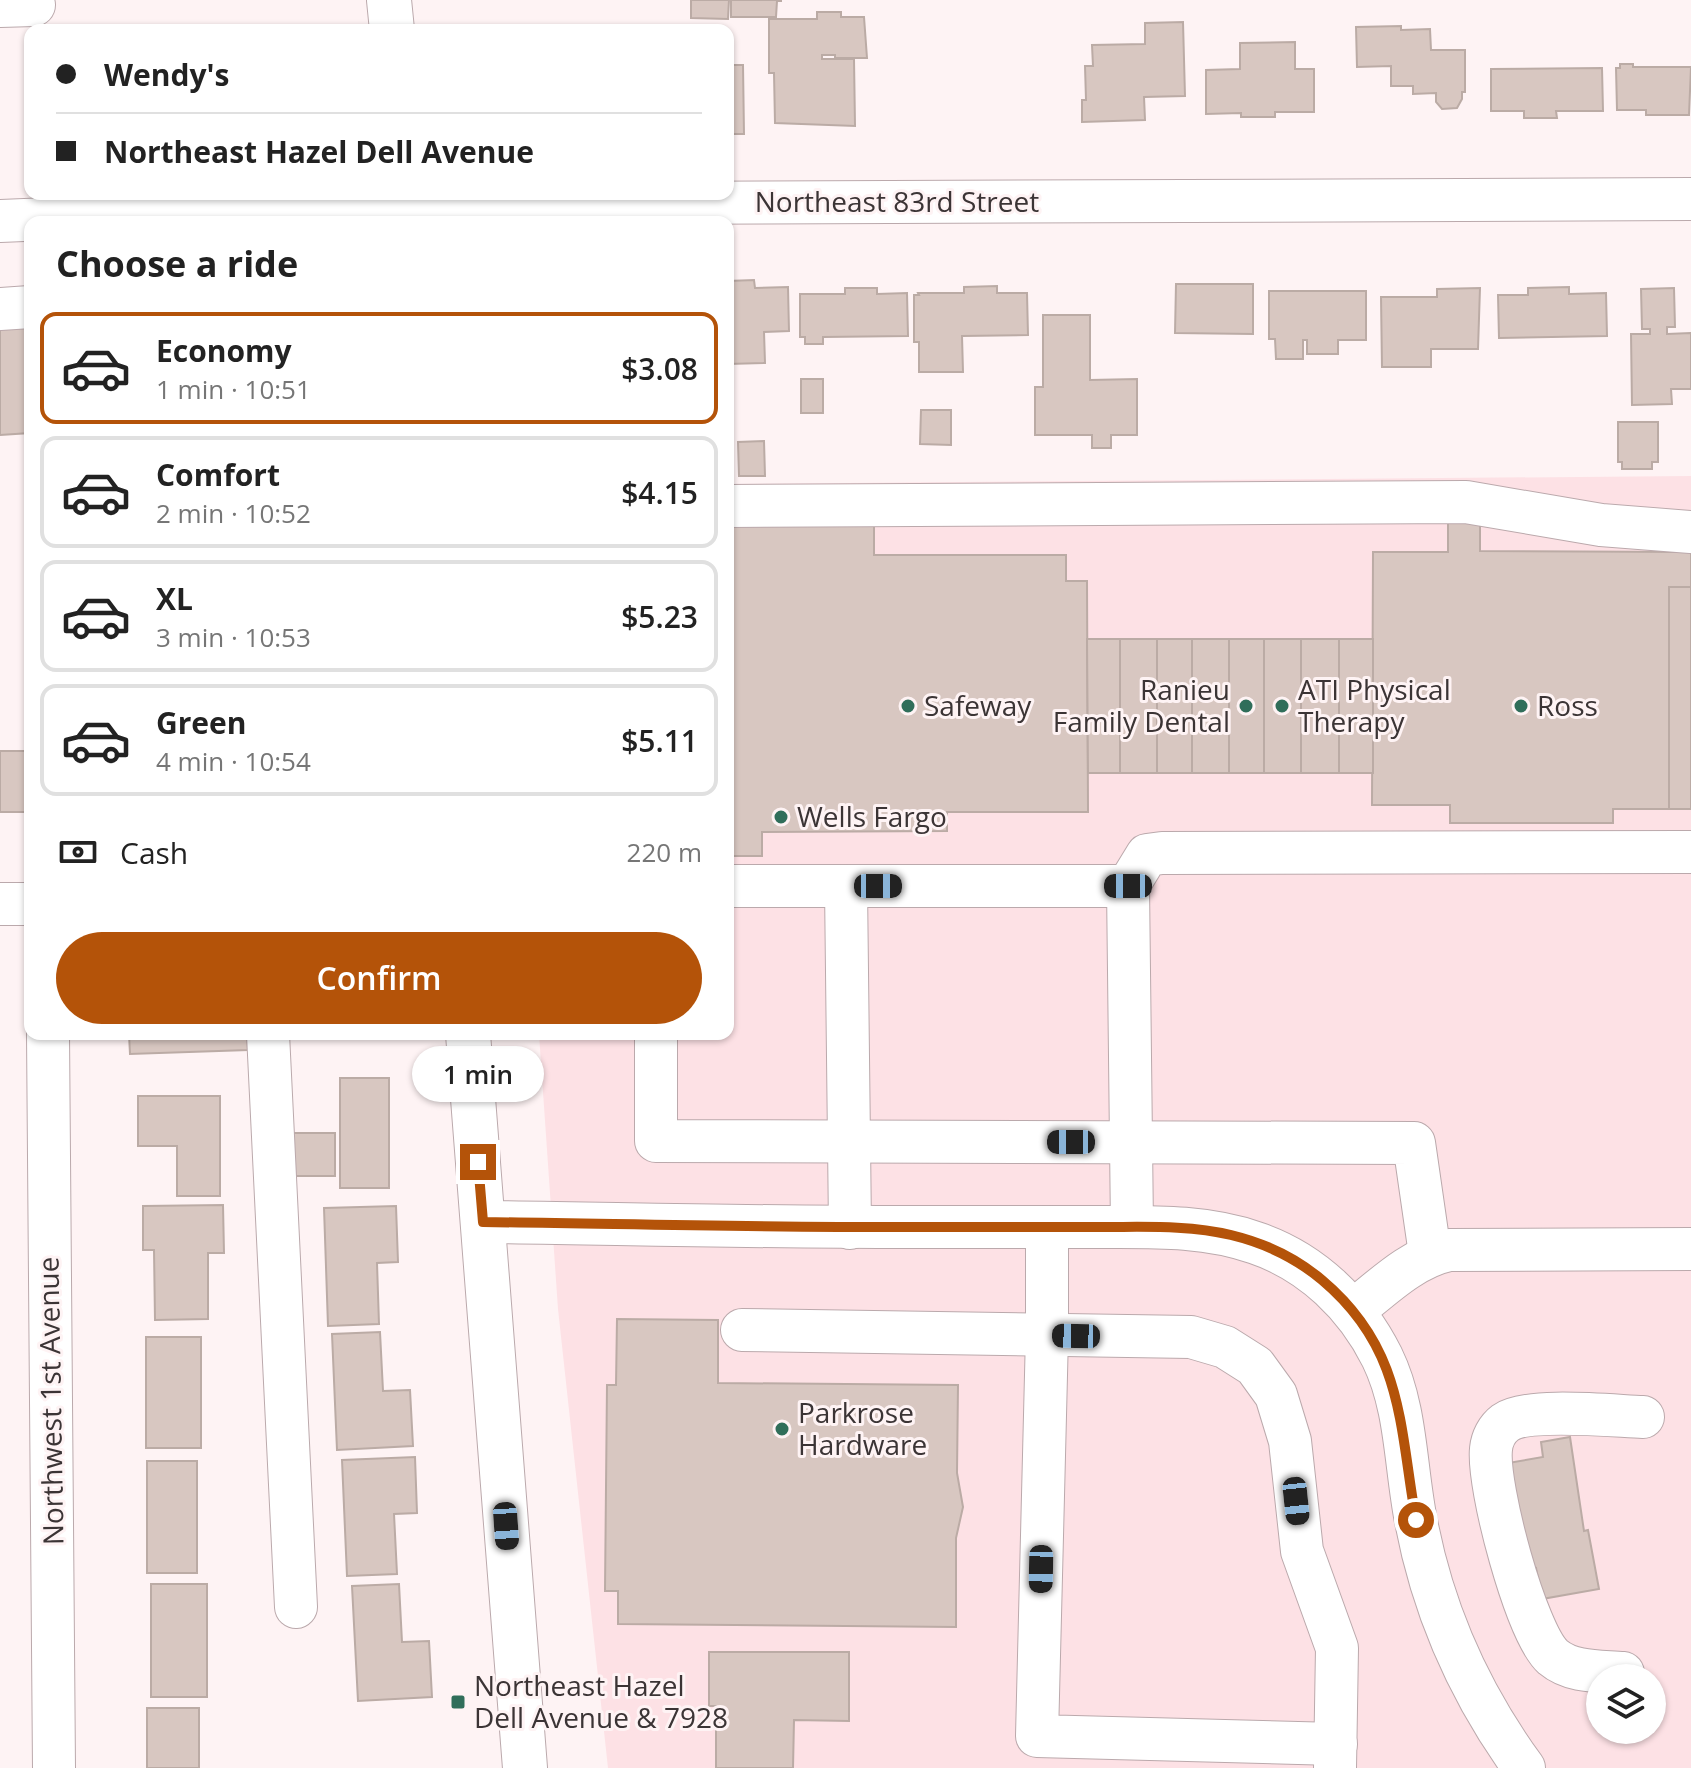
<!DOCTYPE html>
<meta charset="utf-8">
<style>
body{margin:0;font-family:"Open Sans",sans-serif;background:#f2f2f2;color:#222;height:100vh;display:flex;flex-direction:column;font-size:30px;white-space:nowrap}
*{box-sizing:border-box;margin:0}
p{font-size:26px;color:#767676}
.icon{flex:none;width:44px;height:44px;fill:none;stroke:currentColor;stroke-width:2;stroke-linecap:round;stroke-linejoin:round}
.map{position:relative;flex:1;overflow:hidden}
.drawer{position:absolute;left:24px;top:216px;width:710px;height:824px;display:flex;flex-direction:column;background:#fff;border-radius:16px;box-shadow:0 2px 6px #0004}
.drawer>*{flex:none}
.banner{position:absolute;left:24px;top:24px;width:710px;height:176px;border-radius:16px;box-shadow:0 2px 6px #0004;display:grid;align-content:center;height:176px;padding:0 32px;background:#fff}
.controls{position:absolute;left:1586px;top:1664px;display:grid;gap:16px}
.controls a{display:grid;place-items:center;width:80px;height:80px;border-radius:50%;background:#fff;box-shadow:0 2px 6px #0004;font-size:40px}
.end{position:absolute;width:36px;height:36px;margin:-18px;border:10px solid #b45309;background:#fff;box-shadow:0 0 0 4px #fff}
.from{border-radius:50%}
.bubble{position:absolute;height:56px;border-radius:28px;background:#fff;box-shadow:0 2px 6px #0004;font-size:26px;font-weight:600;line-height:56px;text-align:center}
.car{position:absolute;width:24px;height:48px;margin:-24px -12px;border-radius:10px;box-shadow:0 0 6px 2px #0007;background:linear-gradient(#222 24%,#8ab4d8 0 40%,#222 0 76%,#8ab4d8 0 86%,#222 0)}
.banner b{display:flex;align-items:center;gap:28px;height:76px;font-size:30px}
.banner b+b{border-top:2px solid #e0e0e0}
.banner i{width:20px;height:20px;background:#222}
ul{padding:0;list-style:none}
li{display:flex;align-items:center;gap:24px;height:112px;margin:0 16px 12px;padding:0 16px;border:4px solid #e0e0e0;border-radius:16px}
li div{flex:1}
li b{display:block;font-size:30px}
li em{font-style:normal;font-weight:600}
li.current{border-color:#b45309}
li>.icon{width:72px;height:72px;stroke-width:1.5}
h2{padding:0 32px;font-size:36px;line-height:96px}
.pay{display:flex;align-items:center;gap:20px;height:88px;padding:0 32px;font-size:30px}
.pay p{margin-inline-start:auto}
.primary-button{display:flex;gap:16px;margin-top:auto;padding:16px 32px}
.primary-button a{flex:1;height:92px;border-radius:48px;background:#b45309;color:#fff;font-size:32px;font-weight:600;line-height:92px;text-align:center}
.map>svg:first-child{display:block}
.built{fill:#fde1e5;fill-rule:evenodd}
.building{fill:#d8c7c1;stroke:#bbaba5;stroke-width:2}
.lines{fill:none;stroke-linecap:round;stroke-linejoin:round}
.minor-casing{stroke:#bba9ac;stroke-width:44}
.major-casing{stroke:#bba9ac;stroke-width:46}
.minor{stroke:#fff;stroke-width:42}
.major{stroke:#fff;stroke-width:44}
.route{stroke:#b45309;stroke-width:10}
.poi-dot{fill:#306e5a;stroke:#fef3f4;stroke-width:3}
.labels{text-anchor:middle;stroke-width:6;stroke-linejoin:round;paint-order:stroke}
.street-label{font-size:28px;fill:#3b3435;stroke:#fef3f4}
.poi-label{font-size:28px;fill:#3b3435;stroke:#fef3f4;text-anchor:start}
</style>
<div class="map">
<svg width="1691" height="1768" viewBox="0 0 1691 1768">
<rect width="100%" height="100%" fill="#fef3f4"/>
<path class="built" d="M1691 476V1768H608L558 1309 539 1034H728V484ZM1600 1678H1652V1730H1600Z"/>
<g class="building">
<path d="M691 0H729L728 19 691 18Z"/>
<path d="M731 0H781V1H777L776 17H731Z"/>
<path d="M817 12H841V17H864L867 58H835V55H822V59H854L855 126 775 123 774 73H769V19H817Z"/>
<path d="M1183 22 1185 96 1144 97 1145 120 1082 122V100H1086L1085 66H1093L1092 45 1145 44V23Z"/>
<path d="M652 26V30H587V27Z"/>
<path d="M1401 26V30L1430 29 1431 50H1465V92H1462V99L1457 108 1442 109 1436 102V93L1413 94V86H1391V66L1357 67 1356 27Z"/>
<path d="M1295 42V69H1314V112H1275V117H1241V113L1206 114V70L1240 69V43Z"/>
<path d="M1620 64H1633V67H1691L1689 115H1646V110H1617L1616 68H1620Z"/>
<path d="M728 65H743L744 134H728Z"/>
<path d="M1602 68 1603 111H1556L1557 118H1524V111H1491V69Z"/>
<path d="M754 280 755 288 788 287 789 331 764 332 765 363 728 364V281Z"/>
<path d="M1176 284H1253V334L1175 333Z"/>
<path d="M997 286V293H1027L1028 335 962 336 963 372H919V342H914V295H919L918 293H964V287Z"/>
<path d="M1569 287V294L1606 293 1607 336 1499 338 1498 295H1528V288Z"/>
<path d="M845 288H877V294L907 293 908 336 823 337V344H805V337H800V294H845Z"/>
<path d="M1480 288 1478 349H1431V367H1382L1381 297H1437V289Z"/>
<path d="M1674 288 1675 327H1667V334L1691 333V389H1671L1672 404 1632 405 1631 334H1650V329H1642L1641 289Z"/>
<path d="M1269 291H1366V340H1338V354H1307V340H1303V359H1276L1275 339H1269Z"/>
<path d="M1043 315H1090V380L1137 379V435H1111V448H1092V435H1035V387H1043Z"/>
<path d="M30 323V433L0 435V325Z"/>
<rect x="801" y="379" width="22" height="34"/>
<path d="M921 410H951V445L920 444Z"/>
<path d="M1618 422H1658V462H1652V469H1622V462H1618Z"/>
<path d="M764 441 765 476H739L738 442Z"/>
<path d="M1448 521H1480V551L1691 552V587H1669V809H1613V823H1450V805H1372L1373 552H1448Z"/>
<path d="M728 524H874V555H1066V581H1087L1088 812H947V831L762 832V856H728Z"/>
<rect x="1669" y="587" width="22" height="222"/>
<path d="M1087 639H1120V773H1088Z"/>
<rect x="1120" y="639" width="37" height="134"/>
<rect x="1157" y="639" width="35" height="134"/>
<rect x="1192" y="639" width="37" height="134"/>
<rect x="1229" y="639" width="35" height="134"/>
<rect x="1264" y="639" width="37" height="134"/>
<rect x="1301" y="639" width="38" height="134"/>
<rect x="1339" y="639" width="34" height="134"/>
<rect x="0" y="751" width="30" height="61"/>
<path d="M129 1034H247L248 1050 130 1054Z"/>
<rect x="340" y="1078" width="49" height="110"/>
<path d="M138 1096H220V1196H177V1146H138Z"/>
<rect x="287" y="1133" width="48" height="43"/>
<path d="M223 1205 224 1253H208V1319L155 1320 154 1250H143V1206Z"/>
<path d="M396 1206 398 1262 377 1263 379 1324 328 1326 324 1208Z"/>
<path d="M617 1319 718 1320V1383L958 1385 957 1473 963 1507 956 1538V1627L618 1624V1591H605L607 1385H616Z"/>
<path d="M380 1332 383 1391 410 1390 413 1446 337 1450 332 1334Z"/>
<rect x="146" y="1337" width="55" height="111"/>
<path d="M1570 1437 1584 1531 1588 1530 1599 1589 1542 1599 1536 1568 1527 1570 1508 1463 1543 1457 1541 1442Z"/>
<path d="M415 1457 417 1513 394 1514 397 1574 347 1576 342 1460Z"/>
<rect x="147" y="1461" width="50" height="112"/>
<rect x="151" y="1584" width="56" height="113"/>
<path d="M399 1584 402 1642 429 1641 432 1697 358 1701 352 1586Z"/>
<path d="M709 1652H849V1721L794 1720 793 1768H716V1706H709Z"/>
<rect x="147" y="1708" width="52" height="60"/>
</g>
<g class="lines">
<defs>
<g id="minor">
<path d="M0 6 34 5"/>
<path d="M0 221 405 204 1691 199"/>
<path d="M0 309 30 307"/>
<path d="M728 506 1466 502 1601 525 1691 532"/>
<path d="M728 886H1128"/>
<path d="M846 886 850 1228"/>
<path d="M0 904H30"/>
<path d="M48 1034 54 1768"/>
<path d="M268 1034 296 1607"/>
<path d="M656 1034V1141L1414 1143 1430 1254"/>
<path d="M483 1222C639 1224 795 1228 951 1227 1000 1227 1049 1227 1097 1227 1151 1227 1205 1225 1256 1243 1312 1262 1356 1305 1382 1357 1407 1408 1405 1466 1416 1521 1433 1611 1470 1694 1524 1768"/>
<path d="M1047 1227V1335L1037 1736 1336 1744"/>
<path d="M1132 1227 1128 886 1147 855 1162 853 1691 852"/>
<path d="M1353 1311C1383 1287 1412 1258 1449 1250L1691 1249"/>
<path d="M742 1330 1191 1337 1225 1347 1255 1366 1276 1395 1290 1441 1302 1551 1337 1648 1335 1768"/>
<path d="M1623 1673C1600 1671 1572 1673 1553 1657 1526 1633 1487 1486 1491 1449 1492 1439 1497 1429 1505 1423 1527 1407 1613 1416 1643 1417"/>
</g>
<g id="major">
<path d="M389 0 392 30"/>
<path d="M404 194 406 222"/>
<path d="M468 1034 525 1768"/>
</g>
</defs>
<use href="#minor" class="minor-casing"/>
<use href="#major" class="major-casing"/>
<use href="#minor" class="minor"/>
<use href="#major" class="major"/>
</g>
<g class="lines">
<path class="route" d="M478 1162 483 1222C636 1224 789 1228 942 1227 996 1227 1050 1227 1105 1227 1147 1227 1190 1225 1231 1235 1264 1243 1296 1258 1322 1280 1404 1349 1399 1425 1416 1520"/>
</g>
<g class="poi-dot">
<circle cx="908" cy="706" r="8"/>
<circle cx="1246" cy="706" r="8"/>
<circle cx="1282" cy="706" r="8"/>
<circle cx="1521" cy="706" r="8"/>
<circle cx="781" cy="817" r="8"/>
<circle cx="782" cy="1429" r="8"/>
<rect x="450" y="1694" width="16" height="16" rx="4"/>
</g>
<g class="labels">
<g class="street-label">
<text x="897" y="212">Northeast 83rd Street</text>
<text transform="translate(51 1401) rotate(-91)" y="10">Northwest 1st Avenue</text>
</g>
<g class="poi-label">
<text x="1230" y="700" text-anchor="end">Ranieu<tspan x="1230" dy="32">Family Dental</tspan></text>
<text x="1298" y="700">ATI Physical<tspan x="1298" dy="32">Therapy</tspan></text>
<text x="924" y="716">Safeway</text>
<text x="1537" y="716">Ross</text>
<text x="797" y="827">Wells Fargo</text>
<text x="798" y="1423">Parkrose<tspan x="798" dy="32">Hardware</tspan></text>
<text x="474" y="1696">Northeast Hazel<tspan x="474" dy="32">Dell Avenue &amp; 7928</tspan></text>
</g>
</g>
</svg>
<div class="controls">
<a><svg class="icon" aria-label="layers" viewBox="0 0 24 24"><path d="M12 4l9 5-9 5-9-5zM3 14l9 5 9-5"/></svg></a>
</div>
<i class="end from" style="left:1416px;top:1520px"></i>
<i class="end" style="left:478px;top:1162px"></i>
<div class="bubble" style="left:412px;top:1046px;width:132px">1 min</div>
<i class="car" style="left:878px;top:886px;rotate:90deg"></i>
<i class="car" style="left:1128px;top:886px;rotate:270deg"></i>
<i class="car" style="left:1071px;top:1142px;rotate:270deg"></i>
<i class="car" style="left:1076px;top:1336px;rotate:271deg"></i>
<i class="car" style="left:1296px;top:1501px;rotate:174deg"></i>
<i class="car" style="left:506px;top:1526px;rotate:176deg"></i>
<i class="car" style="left:1041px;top:1569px;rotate:181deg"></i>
<div class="banner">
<b><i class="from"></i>Wendy's</b>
<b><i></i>Northeast Hazel Dell Avenue</b>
</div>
<section class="drawer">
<h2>Choose a ride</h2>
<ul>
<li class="current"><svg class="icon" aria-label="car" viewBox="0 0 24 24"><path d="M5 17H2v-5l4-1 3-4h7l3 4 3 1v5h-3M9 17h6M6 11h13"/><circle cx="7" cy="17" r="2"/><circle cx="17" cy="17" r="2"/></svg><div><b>Economy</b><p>1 min · 10:51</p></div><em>$3.08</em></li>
<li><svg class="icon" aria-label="car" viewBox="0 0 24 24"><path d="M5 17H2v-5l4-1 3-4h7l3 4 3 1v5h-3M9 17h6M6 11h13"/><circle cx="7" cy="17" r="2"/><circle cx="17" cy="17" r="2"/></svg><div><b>Comfort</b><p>2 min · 10:52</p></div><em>$4.15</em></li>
<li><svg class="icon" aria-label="car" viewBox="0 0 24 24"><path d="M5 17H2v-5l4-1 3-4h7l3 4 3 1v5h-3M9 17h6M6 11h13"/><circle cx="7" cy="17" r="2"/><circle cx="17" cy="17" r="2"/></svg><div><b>XL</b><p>3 min · 10:53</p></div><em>$5.23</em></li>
<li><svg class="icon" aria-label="car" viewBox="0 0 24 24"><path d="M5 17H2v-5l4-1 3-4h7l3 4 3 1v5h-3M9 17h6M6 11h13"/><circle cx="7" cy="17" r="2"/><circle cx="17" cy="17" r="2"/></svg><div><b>Green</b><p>4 min · 10:54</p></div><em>$5.11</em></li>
</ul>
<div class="pay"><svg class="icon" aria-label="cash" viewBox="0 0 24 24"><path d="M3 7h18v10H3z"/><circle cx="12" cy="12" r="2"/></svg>Cash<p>220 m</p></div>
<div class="primary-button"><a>Confirm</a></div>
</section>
</div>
